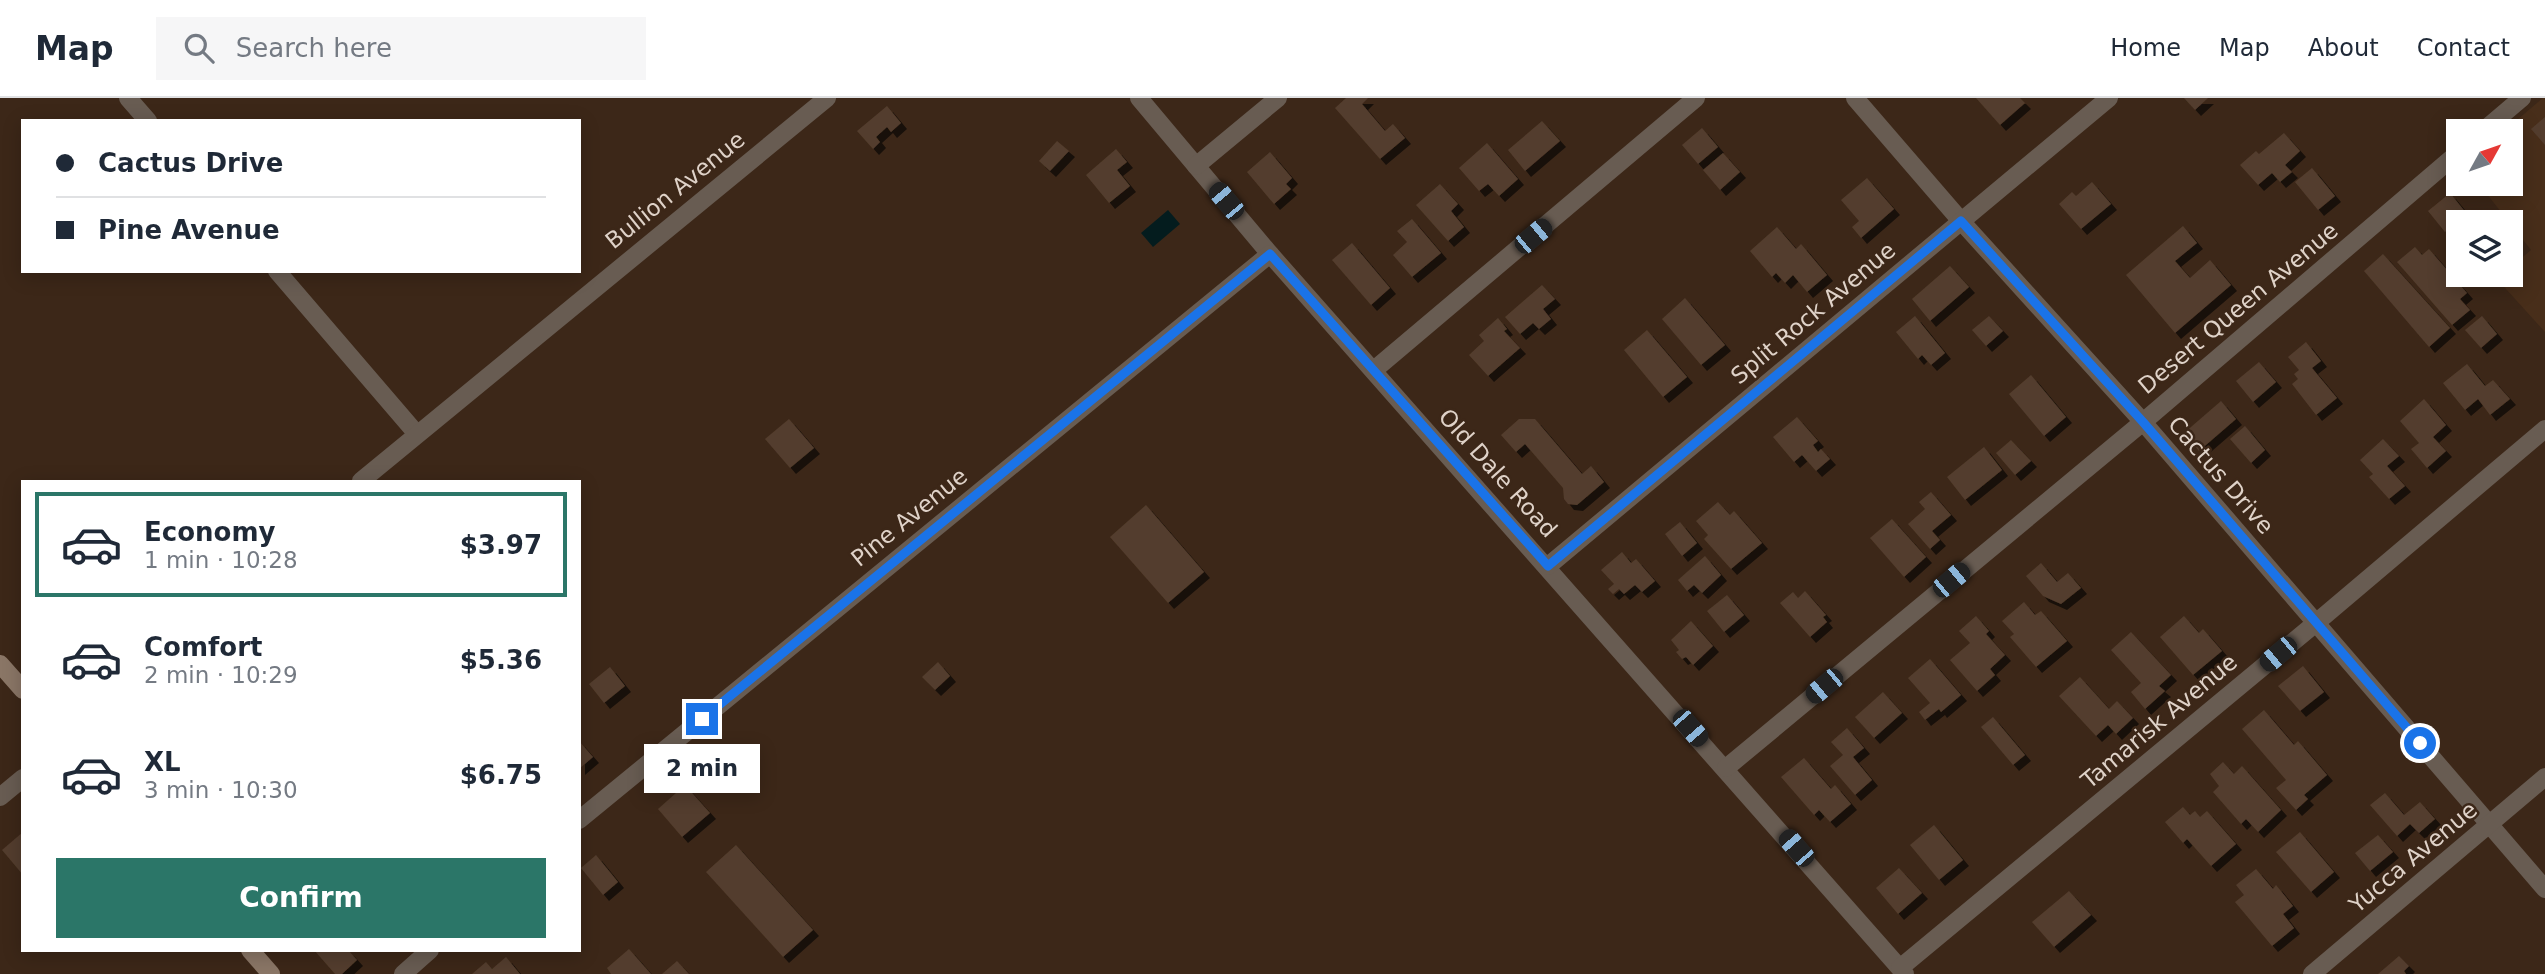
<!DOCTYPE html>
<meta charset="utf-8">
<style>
body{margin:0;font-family:"DejaVu Sans",sans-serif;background:#f6f6f7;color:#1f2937;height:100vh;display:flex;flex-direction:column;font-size:26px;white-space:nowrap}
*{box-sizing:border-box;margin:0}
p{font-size:23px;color:#747a83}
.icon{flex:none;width:38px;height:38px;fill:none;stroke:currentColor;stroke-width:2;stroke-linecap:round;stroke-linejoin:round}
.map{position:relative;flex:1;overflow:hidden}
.details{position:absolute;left:21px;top:382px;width:560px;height:472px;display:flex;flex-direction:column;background:#fff;border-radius:0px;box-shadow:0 4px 18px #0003}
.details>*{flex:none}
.guide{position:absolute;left:21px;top:21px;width:560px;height:154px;border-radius:0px;box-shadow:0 4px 18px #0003;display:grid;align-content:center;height:154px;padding:0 35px;background:#fff}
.needle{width:46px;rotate:50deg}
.controls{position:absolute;left:2446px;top:21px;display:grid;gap:14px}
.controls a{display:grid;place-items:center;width:77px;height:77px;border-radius:0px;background:#fff;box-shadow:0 4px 18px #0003;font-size:35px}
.end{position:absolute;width:32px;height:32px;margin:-16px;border:9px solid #1a73e8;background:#fff;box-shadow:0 0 0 4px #fff}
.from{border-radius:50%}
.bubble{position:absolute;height:49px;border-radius:0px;background:#fff;box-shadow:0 4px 18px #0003;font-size:23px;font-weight:700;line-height:49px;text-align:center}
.car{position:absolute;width:21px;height:42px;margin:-21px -10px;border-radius:9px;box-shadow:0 0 5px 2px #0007;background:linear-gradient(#222 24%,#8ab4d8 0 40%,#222 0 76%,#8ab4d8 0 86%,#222 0)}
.guide b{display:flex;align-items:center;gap:24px;height:66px;font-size:26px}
.guide b+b{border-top:2px solid #e0e1e3}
.guide i{width:18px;height:18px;background:#1f2937}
ul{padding:12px 0 0;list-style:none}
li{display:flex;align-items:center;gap:21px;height:105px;margin:0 14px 10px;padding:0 21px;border:4px solid transparent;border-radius:0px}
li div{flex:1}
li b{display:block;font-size:26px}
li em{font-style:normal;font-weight:700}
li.on{border-color:#2b7668}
li>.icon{width:63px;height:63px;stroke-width:1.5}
.button{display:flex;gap:14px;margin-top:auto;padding:14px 35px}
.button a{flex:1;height:80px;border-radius:0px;background:#2b7668;color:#fff;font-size:28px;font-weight:700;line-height:80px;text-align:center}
header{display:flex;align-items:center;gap:42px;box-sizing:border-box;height:98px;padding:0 35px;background:#fff;border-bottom:2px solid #e0e1e3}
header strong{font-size:33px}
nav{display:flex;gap:38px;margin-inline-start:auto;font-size:24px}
.search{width:490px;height:63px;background:#f6f6f7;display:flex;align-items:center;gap:18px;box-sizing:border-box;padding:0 24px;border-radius:0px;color:#747a83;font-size:26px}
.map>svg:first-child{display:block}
.built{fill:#482e1a}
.water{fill:#041c1e}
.building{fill:#533d2d;filter:url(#shadow)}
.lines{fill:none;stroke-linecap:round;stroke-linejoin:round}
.street{stroke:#685c52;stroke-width:18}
.secondary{stroke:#8a7666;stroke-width:18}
.route{stroke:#1a73e8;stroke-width:9}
.labels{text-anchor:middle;stroke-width:5;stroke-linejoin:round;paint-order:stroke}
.street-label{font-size:23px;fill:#dfd2c8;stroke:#3c2718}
</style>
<header>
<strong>Map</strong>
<div class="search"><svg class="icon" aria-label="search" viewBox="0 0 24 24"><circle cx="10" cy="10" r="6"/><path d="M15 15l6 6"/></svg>Search here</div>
<nav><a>Home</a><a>Map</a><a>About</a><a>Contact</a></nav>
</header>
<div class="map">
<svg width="2545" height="876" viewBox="0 0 2545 876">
<defs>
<filter id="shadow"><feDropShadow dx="6" dy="6" stdDeviation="0" flood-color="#0009"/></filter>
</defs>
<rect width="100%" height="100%" fill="#3c2718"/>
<path class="built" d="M2543 0H2545V234L2497 181 2502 177H2511V169L2531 152 2479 86H2511V33H2504Z"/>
<path class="water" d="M1168 112 1180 126 1153 149 1141 135Z"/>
<g class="building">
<path d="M1346 0H1368L1362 6 1385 33 1393 26 1405 40 1380 61 1335 10Z"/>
<path d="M1976 0H2020L2025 5 2000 27Z"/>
<path d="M2184 0H2208L2195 12Z"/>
<path d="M887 8 901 25 891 34 887 29 876 39 880 44 873 51 857 33Z"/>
<path d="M2545 19V47L2531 31Z"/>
<path d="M1542 23 1560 43 1525 73 1508 52Z"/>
<path d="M1702 30 1718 49 1698 66 1682 47Z"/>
<path d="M2284 35 2300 53 2285 67 2292 74 2280 84 2272 75 2258 87 2240 67 2256 53 2259 56Z"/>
<path d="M1057 43 1069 53 1050 73 1039 63Z"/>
<path d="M1487 45 1518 81 1499 98 1488 86 1479 93 1459 70Z"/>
<path d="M1116 51 1127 64 1117 72 1130 88 1109 105 1086 77Z"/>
<path d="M1270 54 1292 80 1286 86 1291 91 1274 106 1247 74Z"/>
<path d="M1723 55 1740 74 1720 92 1703 72Z"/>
<path d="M2312 70 2335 98 2318 112 2295 84Z"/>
<path d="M1867 80 1894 111 1861 140 1852 129 1859 123 1841 102Z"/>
<path d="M2092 84 2111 106 2081 131 2059 106 2072 94 2076 98Z"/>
<path d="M1440 86 1458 106 1451 113 1464 129 1448 143 1416 107Z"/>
<path d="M2450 95 2467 116 2445 134 2428 113Z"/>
<path d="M1412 121 1441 155 1412 179 1393 157 1407 144 1397 133Z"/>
<path d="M2183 128 2197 145 2175 163 2190 180 2210 162 2231 187 2175 235 2126 177Z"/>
<path d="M1777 129 1796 151 1801 146 1827 177 1807 194 1793 177 1785 185 1776 175 1772 179 1750 153Z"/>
<path d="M1352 145 1390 190 1371 207 1332 162Z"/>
<path d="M2415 149 2422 157 2429 151 2467 195 2460 201 2470 212 2452 227 2397 164Z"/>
<path d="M2383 156 2450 230 2429 249 2364 173Z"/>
<path d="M1950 168 1969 189 1930 223 1912 201Z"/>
<path d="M1542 187 1555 201 1543 211 1551 221 1539 231 1533 225 1520 236 1505 219Z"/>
<path d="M1685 200 1725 247 1701 267 1662 221Z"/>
<path d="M1915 218 1945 255 1931 267 1922 257 1918 261 1896 234Z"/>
<path d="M1989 218 2003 233 1986 248 1972 232Z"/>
<path d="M2482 218 2497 236 2481 250 2465 232Z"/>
<path d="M1498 220 1507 231 1504 233 1520 250 1488 278 1469 257 1484 243 1479 237Z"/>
<path d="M1647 232 1687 279 1663 299 1624 252Z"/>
<path d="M2306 244 2321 263 2312 270 2337 300 2316 317 2292 286 2298 281 2294 276 2299 272 2288 259Z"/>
<path d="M2259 264 2276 284 2253 304 2236 283Z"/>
<path d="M2467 266 2485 288 2493 282 2510 301 2490 317 2478 301 2465 312 2443 285Z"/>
<path d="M2031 277 2066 319 2044 338 2009 296Z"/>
<path d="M2424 301 2446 327 2433 339 2446 353 2427 370 2411 351 2419 345 2400 323Z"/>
<path d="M2221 303 2236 321 2199 353 2184 335Z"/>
<path d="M1797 319 1818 343 1813 347 1818 354 1821 351 1830 361 1816 373 1802 357 1794 364 1773 339Z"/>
<path d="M789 321 814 350 790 370 765 341Z"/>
<path d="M1519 321H1535L1582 376 1591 368 1604 384 1577 407 1568 406 1564 401 1563 390 1525 346 1516 354 1501 337Z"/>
<path d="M2245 328 2265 352 2251 365 2230 341Z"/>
<path d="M2383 341 2399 358 2387 368 2405 388 2389 401 2369 379 2373 376 2360 362Z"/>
<path d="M2011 342 2031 363 2015 377 1996 355Z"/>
<path d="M1984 349 2002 372 1965 402 1947 379Z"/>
<path d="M1931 394 1951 417 1932 433 1940 442 1930 451 1908 426 1925 411 1919 404Z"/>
<path d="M1718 404 1730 417 1734 413 1762 445 1731 471 1704 441 1708 437 1696 423Z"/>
<path d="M1146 407 1204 474 1168 505 1110 439Z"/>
<path d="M1892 421 1926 459 1904 479 1870 440Z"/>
<path d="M1680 424 1697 445 1682 458 1665 436Z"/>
<path d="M1622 454 1631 465 1636 461 1655 483 1642 494 1635 487 1624 496 1619 491 1613 496 1608 491 1614 486 1601 472Z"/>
<path d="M1705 458 1721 477 1702 495 1694 487 1687 493 1678 482Z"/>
<path d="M2041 465 2057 484 2068 475 2081 490 2061 506 2043 498 2026 478Z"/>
<path d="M1805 493 1826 517 1823 519 1827 524 1810 539 1780 505 1793 494 1798 500Z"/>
<path d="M1727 497 1744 517 1724 534 1707 513Z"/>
<path d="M2024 504 2035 517 2041 513 2067 543 2036 569 2010 539 2014 536 2002 523Z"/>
<path d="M1976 518 1989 533 1986 536 2005 557 1990 571 1995 577 1977 593 1950 562 1970 545 1959 533Z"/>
<path d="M2184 518 2199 535 2203 531 2222 553 2193 577 2160 539Z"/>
<path d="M1691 523 1713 548 1693 567 1686 559 1682 561 1676 554 1679 552 1671 542Z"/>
<path d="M2131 534 2171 577 2159 588 2165 593 2145 611 2131 594 2141 585 2111 552Z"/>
<path d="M1930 561 1961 597 1941 614 1939 611 1925 622 1919 614 1930 605 1908 580Z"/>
<path d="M938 564 950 578 935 592 922 579Z"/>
<path d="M2303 568 2324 594 2300 613 2278 588Z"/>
<path d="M610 569 625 588 604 605 589 586Z"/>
<path d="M2080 579 2109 611 2117 603 2133 620 2116 636 2108 627 2096 638 2059 598Z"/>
<path d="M1883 594 1902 615 1874 640 1855 619Z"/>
<path d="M2264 612 2294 647 2298 643 2327 677 2304 697 2308 701 2296 712 2276 690 2286 682 2242 631Z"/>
<path d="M1993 619 2025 657 2013 667 1981 629Z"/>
<path d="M1847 630 1864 650 1853 659 1872 682 1855 697 1830 668 1843 657 1831 644Z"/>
<path d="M579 643 593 659 579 671Z"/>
<path d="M1804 660 1831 691 1835 687 1851 706 1830 724 1819 712 1814 717 1781 679Z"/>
<path d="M2223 664 2234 676 2242 668 2281 712 2258 734 2246 721 2241 726 2213 694 2219 688 2210 676Z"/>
<path d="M685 687 710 715 682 739 658 711Z"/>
<path d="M2385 695 2404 717 2420 704 2435 721 2419 735 2410 726 2397 738 2370 707Z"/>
<path d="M2183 709 2190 717 2195 713 2200 719 2207 713 2236 746 2211 768 2187 741 2183 745 2165 724Z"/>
<path d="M1934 727 1963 762 1939 782 1910 747Z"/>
<path d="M23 734V777L2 752Z"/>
<path d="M2300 734 2334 774 2311 794 2276 754Z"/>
<path d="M2378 737 2393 754 2370 773 2355 755Z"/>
<path d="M736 747 813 832 783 859 706 774Z"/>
<path d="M596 757 618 784 603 797 581 770Z"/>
<path d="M1899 770 1922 795 1898 816 1876 790Z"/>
<path d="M2256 771 2273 791 2276 787 2293 808 2283 816 2294 830 2272 848 2235 804 2244 797 2236 787Z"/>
<path d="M2069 793 2091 817 2054 849 2032 824Z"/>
<path d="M629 851 651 876H611L607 870Z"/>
<path d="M314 852H348L357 862 342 876H335Z"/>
<path d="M2399 858 2409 868 2404 873 2406 876H2378Z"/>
<path d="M506 859 520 876H472L486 864 492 871Z"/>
<path d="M677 863 689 876H662Z"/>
</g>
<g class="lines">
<g class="street">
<path d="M128 0 148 23"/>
<path d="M1139 0 1270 156 1905 876"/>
<path d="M1855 0 1961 123 2143 324 2545 791"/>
<path d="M2483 33 2522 0"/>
<path d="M1196 68 1278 0"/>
<path d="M277 173 416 335"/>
<path d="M1374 272 1696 0"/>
<path d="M361 383 827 0"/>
<path d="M1548 468 2109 0"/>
<path d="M1726 670 2143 324 2459 54"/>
<path d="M0 699 23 680"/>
<path d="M579 722 1270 156"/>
<path d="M1900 870 2317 524 2545 331"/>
<path d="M403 876 430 852"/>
<path d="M2312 876 2545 679"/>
</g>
<g class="secondary">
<path d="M0 566 23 592"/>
<path d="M250 852 271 876"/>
</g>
</g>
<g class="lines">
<path class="route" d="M702 621 1270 156 1548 468 1961 123 2143 324 2420 645"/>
</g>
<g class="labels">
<g class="street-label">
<text transform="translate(675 92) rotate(-39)" y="8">Bullion Avenue</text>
<text transform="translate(2238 210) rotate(-40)" y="8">Desert Queen Avenue</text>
<text transform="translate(1813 215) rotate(-40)" y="8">Split Rock Avenue</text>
<text transform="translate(1498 375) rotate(48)" y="8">Old Dale Road</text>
<text transform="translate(2221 377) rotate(49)" y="8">Cactus Drive</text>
<text transform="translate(909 419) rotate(-39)" y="8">Pine Avenue</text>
<text transform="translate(2159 623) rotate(-40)" y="8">Tamarisk Avenue</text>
<text transform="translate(2413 759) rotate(-40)" y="8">Yucca Avenue</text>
</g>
</g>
</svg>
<div class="controls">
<a><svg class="needle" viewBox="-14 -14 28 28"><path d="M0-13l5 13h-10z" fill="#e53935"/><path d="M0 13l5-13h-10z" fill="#747a83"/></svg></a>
<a><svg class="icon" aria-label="layers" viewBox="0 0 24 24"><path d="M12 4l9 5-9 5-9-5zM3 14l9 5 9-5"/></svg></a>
</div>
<i class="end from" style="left:2420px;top:645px"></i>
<i class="end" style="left:702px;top:621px"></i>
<div class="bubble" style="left:644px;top:646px;width:116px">2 min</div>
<i class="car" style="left:1226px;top:103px;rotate:320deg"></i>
<i class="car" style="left:1533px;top:138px;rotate:50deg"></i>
<i class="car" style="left:1951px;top:482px;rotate:50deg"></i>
<i class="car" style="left:2278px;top:556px;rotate:230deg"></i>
<i class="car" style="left:1824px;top:588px;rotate:230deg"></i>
<i class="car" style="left:1690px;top:630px;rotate:139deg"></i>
<i class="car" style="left:1796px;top:750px;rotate:319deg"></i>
<div class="guide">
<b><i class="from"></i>Cactus Drive</b>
<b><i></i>Pine Avenue</b>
</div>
<section class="details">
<ul>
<li class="on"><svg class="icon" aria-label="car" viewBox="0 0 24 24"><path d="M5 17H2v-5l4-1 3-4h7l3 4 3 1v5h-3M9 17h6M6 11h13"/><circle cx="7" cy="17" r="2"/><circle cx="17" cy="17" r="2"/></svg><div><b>Economy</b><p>1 min · 10:28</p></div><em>$3.97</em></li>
<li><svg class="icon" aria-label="car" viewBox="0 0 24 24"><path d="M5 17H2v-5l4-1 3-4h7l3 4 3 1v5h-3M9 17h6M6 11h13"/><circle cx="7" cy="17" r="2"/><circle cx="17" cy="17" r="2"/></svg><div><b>Comfort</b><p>2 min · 10:29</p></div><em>$5.36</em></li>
<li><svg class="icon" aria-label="car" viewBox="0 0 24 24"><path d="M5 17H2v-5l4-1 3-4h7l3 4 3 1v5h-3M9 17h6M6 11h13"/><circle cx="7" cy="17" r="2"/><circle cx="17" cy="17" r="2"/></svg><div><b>XL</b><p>3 min · 10:30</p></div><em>$6.75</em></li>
</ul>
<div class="button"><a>Confirm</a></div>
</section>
</div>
